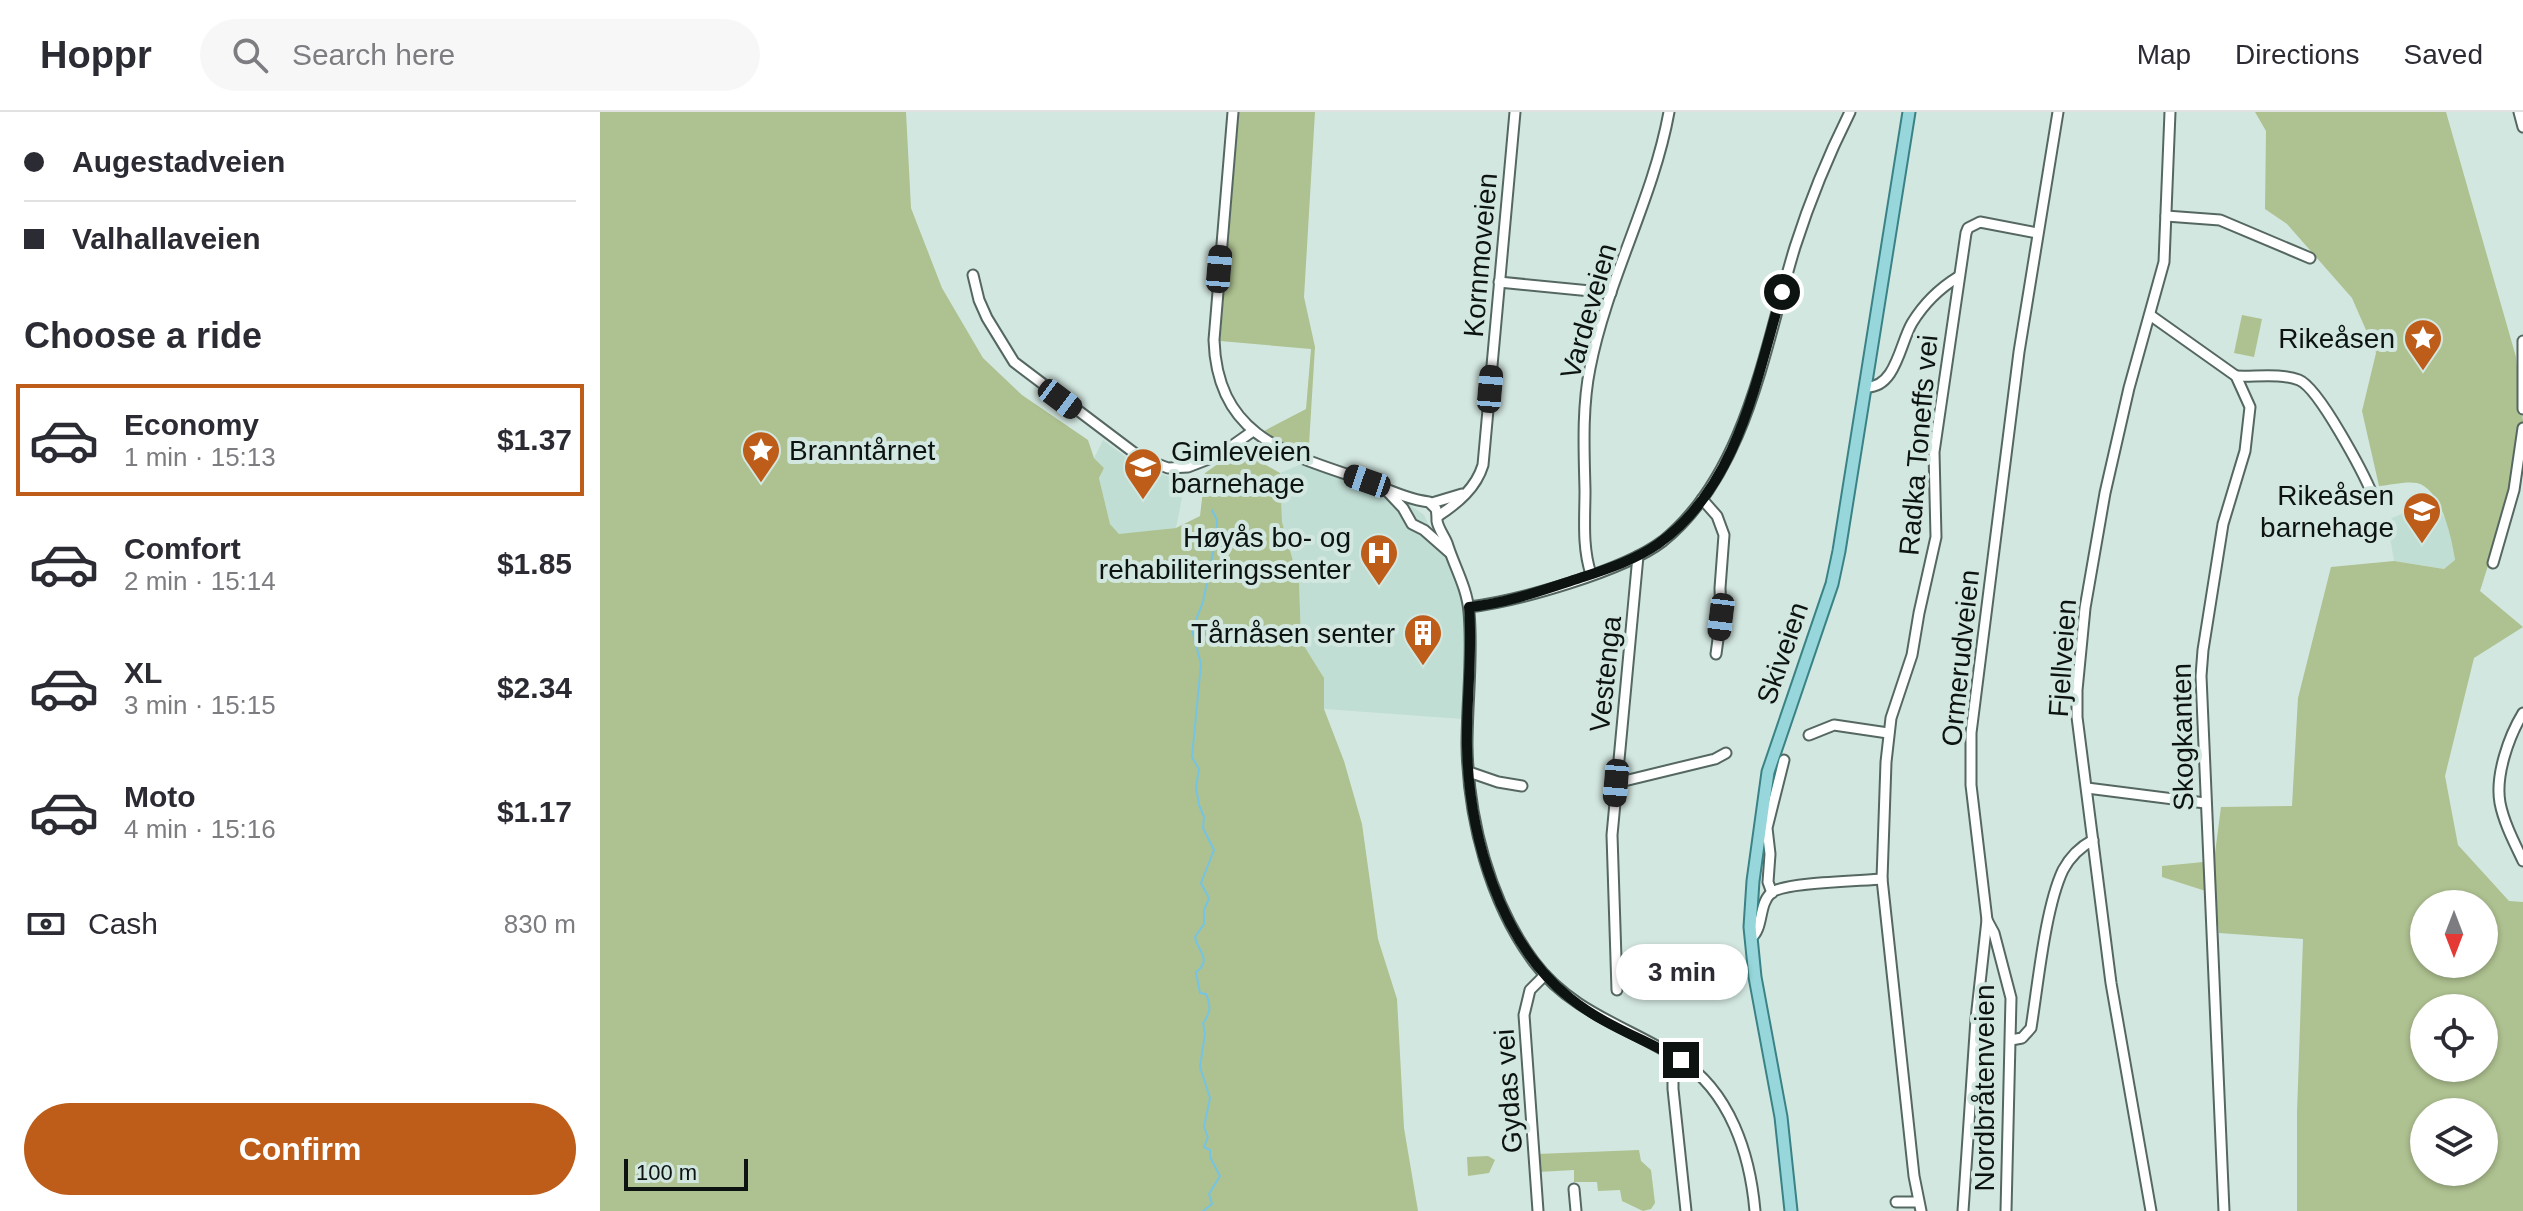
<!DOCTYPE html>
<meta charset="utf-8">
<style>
body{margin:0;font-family:Helvetica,sans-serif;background:#f7f7f7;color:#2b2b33;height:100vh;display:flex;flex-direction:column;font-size:30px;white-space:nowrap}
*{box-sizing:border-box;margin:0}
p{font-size:26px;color:#7c7c81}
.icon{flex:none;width:44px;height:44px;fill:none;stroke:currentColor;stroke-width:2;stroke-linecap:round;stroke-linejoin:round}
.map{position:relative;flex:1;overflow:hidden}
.side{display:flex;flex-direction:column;background:#fff;width:600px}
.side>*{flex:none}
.banner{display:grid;align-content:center;height:176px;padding:0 24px;background:#fff}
.needle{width:52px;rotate:180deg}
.tools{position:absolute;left:1810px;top:778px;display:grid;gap:16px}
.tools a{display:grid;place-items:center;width:88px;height:88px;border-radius:50%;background:#fff;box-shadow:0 2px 6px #0004;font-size:40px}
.scale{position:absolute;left:24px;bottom:20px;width:124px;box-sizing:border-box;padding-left:8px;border:4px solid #0c1311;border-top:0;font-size:22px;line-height:28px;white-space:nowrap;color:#0c1311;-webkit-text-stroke:6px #d3e7e1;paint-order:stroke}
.end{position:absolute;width:36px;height:36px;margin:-18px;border:10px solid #0c1311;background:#fff;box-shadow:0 0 0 4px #fff}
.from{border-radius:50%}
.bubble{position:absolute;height:56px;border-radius:28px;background:#fff;box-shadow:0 2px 6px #0004;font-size:26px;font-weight:700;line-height:56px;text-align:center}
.car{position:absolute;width:24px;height:48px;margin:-24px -12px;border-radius:10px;box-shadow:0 0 6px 2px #0007;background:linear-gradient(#222 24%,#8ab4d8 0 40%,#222 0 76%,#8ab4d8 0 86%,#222 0)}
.banner b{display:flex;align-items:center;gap:28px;height:76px;font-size:30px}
.banner b+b{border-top:2px solid #e1e1e2}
.banner i{width:20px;height:20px;background:#2b2b33}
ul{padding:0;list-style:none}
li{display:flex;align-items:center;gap:24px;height:112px;margin:0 16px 12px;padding:0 8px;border:4px solid transparent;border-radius:0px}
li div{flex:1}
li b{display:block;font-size:30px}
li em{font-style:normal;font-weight:700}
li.selected{border-color:#bd5d19}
li>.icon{width:72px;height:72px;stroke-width:1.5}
h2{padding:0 24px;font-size:36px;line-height:96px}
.pay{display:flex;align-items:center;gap:20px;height:88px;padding:0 24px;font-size:30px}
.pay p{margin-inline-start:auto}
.button{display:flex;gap:16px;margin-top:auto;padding:16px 24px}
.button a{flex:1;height:92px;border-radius:48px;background:#bd5d19;color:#fff;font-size:32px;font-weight:700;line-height:92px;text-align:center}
header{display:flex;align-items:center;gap:48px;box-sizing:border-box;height:112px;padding:0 40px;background:#fff;border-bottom:2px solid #e1e1e2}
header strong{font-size:38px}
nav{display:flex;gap:44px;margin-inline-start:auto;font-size:28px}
.search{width:560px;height:72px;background:#f7f7f7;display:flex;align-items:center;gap:20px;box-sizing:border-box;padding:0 28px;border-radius:44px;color:#7c7c81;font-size:30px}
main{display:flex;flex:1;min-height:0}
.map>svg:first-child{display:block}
.built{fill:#c1ded5}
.green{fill:#aec190;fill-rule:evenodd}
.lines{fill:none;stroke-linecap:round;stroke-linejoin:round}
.stream{stroke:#75c4e3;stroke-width:2}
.minor-casing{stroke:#556761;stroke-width:13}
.major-casing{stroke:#3a8285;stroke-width:15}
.minor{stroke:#fff;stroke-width:9}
.major{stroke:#97d7db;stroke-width:11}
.route{stroke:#0c1311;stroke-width:10}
.labels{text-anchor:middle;stroke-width:8;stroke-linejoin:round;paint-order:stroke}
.street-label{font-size:28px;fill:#0c1311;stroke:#d3e7e1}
.poi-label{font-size:28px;fill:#0c1311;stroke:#d3e7e1;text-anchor:end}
</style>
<header>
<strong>Hoppr</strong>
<div class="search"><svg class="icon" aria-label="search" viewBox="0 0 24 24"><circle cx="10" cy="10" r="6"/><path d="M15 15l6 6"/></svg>Search here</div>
<nav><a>Map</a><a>Directions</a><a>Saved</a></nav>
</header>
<main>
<section class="side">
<div class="banner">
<b><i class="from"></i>Augestadveien</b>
<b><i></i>Valhallaveien</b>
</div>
<h2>Choose a ride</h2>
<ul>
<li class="selected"><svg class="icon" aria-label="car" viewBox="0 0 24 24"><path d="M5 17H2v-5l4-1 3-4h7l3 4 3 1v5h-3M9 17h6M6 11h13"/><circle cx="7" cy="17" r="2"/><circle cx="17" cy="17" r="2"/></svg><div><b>Economy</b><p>1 min · 15:13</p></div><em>$1.37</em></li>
<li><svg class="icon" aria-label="car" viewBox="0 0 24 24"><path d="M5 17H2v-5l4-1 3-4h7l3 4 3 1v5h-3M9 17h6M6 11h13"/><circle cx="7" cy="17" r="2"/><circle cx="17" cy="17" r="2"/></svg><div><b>Comfort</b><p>2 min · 15:14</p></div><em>$1.85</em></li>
<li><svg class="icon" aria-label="car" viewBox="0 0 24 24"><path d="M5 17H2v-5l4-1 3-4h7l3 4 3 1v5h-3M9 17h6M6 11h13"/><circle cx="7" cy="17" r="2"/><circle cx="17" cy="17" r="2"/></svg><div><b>XL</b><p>3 min · 15:15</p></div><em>$2.34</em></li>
<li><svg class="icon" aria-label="car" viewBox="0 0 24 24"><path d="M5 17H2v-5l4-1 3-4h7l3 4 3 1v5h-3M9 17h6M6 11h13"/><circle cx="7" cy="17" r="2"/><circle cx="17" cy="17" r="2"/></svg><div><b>Moto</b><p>4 min · 15:16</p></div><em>$1.17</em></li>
</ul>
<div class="pay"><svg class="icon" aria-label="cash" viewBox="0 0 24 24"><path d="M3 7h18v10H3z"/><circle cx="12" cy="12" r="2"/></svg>Cash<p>830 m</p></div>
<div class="button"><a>Confirm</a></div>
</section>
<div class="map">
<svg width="1923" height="1099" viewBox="0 0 1923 1099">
<rect width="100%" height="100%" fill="#d3e7e1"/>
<g class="built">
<path d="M503 328 535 352 567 364 586 366 576 416 527 423 519 422 510 412 499 366 504 356 494 346Z"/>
<path d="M708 349 793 380 824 403 853 462 864 496 862 607 724 597V566L701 529 699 470 682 410 680 361Z"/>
<path d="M1835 388 1851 418 1855 449 1844 457 1794 449 1787 408Z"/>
</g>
<g class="green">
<path d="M0 0H306L311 96 342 176 383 246 422 283 488 328 494 346 504 356 499 366 510 412 519 422 576 416 600 404 605 361 622 349 643 340 680 361 682 410 699 470 701 529 724 566V597L744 649 762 712 778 827 797 887 804 1016 818 1099H0Z"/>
<path d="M639 0H715L704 185 715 235 708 349 686 337 664 319 706 297 711 237 620 229Z"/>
<path d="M1655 0H1846L1916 245 1923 309V343L1880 479 1923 515 1874 546 1845 664 1858 733 1909 789 1923 790V1099H1697V1001L1703 827 1619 821 1615 782 1562 765V754L1614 749 1621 695 1692 694 1698 586 1731 455 1794 449 1844 457 1855 448C1852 428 1842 377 1817 371 1806 369 1790 373 1779 374L1762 299 1776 241 1752 186 1687 112 1665 97 1666 19ZM1824 792H1884V852H1824ZM1824 896H1884V956H1824ZM1824 1000H1884V1060H1824Z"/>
<path d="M1642 203 1662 207 1654 245 1634 241Z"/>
<path d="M1039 1038 1041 1049 1051 1058 1055 1091 1051 1097 1043 1099 1022 1089 1020 1078 998 1079 997 1070H974V1058L938 1060 937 1042Z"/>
<path d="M888 1044 895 1048 889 1061 868 1064 867 1045Z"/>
</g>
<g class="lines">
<path class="stream" d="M603 1099 612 1092 609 1082 620 1064 610 1045V1038L604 1035 608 1025 604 1015 610 986 600 955 605 922 603 911C611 901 611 893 606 882L600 881 596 860C613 848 597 838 595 825L604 812V798L609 786 601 771 614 738 603 716 604 705 599 693 596 675 599 657 592 645 601 552 592 518 603 490 617 421V408L612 398"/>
<defs>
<g id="minor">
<path d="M633 0 614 228C617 322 683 341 758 366 781 374 805 387 829 390L836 397C837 401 837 405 837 409 838 416 844 424 847 431 854 454 867 475 869 500 873 544 867 589 867 633 868 707 890 791 934 850 971 900 1029 915 1079 947 1130 979 1150 1042 1155 1099"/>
<path d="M1919 0 1923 15"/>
<path d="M1566 104 1620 108 1710 146"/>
<path d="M373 163 379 188 387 206 414 250 541 346 568 356 588 355 619 343 653 319"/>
<path d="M899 170 1011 181"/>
<path d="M1550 203 1636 264 1650 295 1645 339 1623 412 1603 538 1601 564 1624 1099"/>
<path d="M1923 229V297"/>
<path d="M1636 264C1655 265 1681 261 1699 268 1719 276 1764 362 1773 384"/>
<path d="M1266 275C1296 276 1300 231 1312 211 1323 193 1340 176 1358 165"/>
<path d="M785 377 803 396 812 412 824 418 849 440"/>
<path d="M1102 387 1117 404 1124 423 1120 476 1121 505 1116 542"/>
<path d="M832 391 862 382"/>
<path d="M838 404C858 391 876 376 883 353L915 0"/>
<path d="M1893 451 1914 378 1923 316"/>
<path d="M991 462C982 435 985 406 985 378 984 338 982 295 990 256 1007 168 1053 88 1069 0"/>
<path d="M869 495C918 489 1024 459 1063 429 1147 361 1165 233 1195 135 1210 88 1228 44 1250 0"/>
<path d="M1923 601C1909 624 1895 663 1900 691 1904 711 1914 730 1923 749"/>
<path d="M1209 623 1234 613 1288 621"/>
<path d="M869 660 898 670 922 674"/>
<path d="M1016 671 1115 647 1126 641"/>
<path d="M1487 676 1605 691"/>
<path d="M1172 781 1168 770 1170 742 1167 716 1184 648"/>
<path d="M1387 808 1394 821 1411 886 1406 1099"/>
<path d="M1151 826C1164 816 1158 793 1171 781 1183 770 1262 769 1282 767"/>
<path d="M1017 878 1012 723 1038 444"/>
<path d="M1411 928 1422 926 1431 916C1438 873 1445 796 1463 758 1470 745 1480 735 1493 728"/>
<path d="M1081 948 1073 966V977L1086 1099"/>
<path d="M974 1077 976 1099"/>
<path d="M1296 1090H1318"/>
<path d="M938 1099 924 903 930 878 945 863"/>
<path d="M1321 1099 1314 1064 1282 767 1286 650 1291 606 1312 543 1319 501 1336 425 1334 340 1366 121 1368 116 1380 110 1437 121"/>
<path d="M1363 1099 1376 907 1387 808 1371 673V621L1419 240 1458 0"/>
<path d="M1551 1099 1511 871 1477 605V578L1485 496 1505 381 1529 276 1564 150 1570 0"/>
</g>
<path id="major" d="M1191 1099 1181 1005 1155 865 1150 815 1153 769 1168 660 1232 472 1239 439 1309 0"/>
</defs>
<use href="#minor" class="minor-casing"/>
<use href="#major" class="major-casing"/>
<use href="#minor" class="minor"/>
<use href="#major" class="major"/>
</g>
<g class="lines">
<path class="route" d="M1081 948C1044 927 1003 913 970 886 899 830 869 722 867 635 866 589 873 542 869 495 908 491 943 478 980 466 1007 457 1035 448 1058 432 1138 375 1156 268 1182 180"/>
</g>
<defs>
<symbol id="sight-pin" viewBox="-11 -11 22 30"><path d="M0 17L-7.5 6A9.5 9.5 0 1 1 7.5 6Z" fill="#bd5d19" stroke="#d3e7e1"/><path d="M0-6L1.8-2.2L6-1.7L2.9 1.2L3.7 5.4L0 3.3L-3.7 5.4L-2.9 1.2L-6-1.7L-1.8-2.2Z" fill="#fff"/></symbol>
<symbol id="school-pin" viewBox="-11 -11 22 30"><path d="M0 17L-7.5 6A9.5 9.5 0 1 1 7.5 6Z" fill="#bd5d19" stroke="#d3e7e1"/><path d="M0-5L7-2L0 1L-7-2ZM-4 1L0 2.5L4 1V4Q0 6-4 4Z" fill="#fff"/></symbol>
<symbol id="hospital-pin" viewBox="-11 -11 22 30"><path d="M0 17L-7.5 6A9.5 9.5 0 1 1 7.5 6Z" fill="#bd5d19" stroke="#d3e7e1"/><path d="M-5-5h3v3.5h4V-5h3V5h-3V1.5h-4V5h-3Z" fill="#fff"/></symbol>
<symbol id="building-pin" viewBox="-11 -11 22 30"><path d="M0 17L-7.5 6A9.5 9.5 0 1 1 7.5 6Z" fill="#bd5d19" stroke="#d3e7e1"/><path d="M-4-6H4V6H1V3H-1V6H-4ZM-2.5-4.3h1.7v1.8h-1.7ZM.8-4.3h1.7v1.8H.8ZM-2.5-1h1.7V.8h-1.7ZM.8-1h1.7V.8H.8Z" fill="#fff"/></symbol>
</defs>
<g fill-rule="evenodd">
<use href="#sight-pin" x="1801" y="204" width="44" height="60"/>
<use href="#sight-pin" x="139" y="316" width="44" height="60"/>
<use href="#school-pin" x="521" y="333" width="44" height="60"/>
<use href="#school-pin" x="1800" y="377" width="44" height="60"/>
<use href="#hospital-pin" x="757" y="419" width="44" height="60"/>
<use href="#building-pin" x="801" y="499" width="44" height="60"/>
</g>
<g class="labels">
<g class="street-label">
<text transform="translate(880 143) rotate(-85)" y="10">Kornmoveien</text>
<text transform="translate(988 199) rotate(-74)" y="10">Vardeveien</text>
<text transform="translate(1318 333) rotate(-85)" y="10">Radka Toneffs vei</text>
<text transform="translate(1182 541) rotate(-71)" y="10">Skiveien</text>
<text transform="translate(1360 546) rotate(-84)" y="10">Ormerudveien</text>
<text transform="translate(1462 546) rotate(-86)" y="10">Fjellveien</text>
<text transform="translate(1005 562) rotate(-84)" y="10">Vestenga</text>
<text transform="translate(1582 625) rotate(-91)" y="10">Skogkanten</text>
<text transform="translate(1384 976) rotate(-90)" y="10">Nordbråtenveien</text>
<text transform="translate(908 979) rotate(-94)" y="10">Gydas vei</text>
</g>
<g class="poi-label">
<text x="1795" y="236">Rikeåsen</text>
<text x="189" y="348" text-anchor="start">Branntårnet</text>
<text x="571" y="349" text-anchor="start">Gimleveien<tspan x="571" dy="32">barnehage</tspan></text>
<text x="1794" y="393">Rikeåsen<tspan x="1794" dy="32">barnehage</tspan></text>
<text x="751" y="435">Høyås bo- og<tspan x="751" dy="32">rehabiliteringssenter</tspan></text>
<text x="795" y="531">Tårnåsen senter</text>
</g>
</g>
</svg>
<div class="tools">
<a><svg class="needle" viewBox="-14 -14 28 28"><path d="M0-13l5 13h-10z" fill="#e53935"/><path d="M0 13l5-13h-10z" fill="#7c7c81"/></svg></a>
<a><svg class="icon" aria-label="locate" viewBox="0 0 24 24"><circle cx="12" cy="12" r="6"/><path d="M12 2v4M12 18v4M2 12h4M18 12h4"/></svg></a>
<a><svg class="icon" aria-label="layers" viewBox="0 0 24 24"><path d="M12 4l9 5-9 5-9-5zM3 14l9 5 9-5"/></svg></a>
</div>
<div class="scale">100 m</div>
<i class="end from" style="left:1182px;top:180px"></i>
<i class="end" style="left:1081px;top:948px"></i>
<div class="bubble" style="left:1016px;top:832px;width:132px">3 min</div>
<i class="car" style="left:619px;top:157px;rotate:5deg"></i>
<i class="car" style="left:890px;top:277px;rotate:5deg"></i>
<i class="car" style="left:460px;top:287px;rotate:127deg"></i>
<i class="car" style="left:767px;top:369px;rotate:289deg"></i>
<i class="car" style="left:1121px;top:505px;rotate:187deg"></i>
<i class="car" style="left:1016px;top:671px;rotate:185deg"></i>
</div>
</main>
